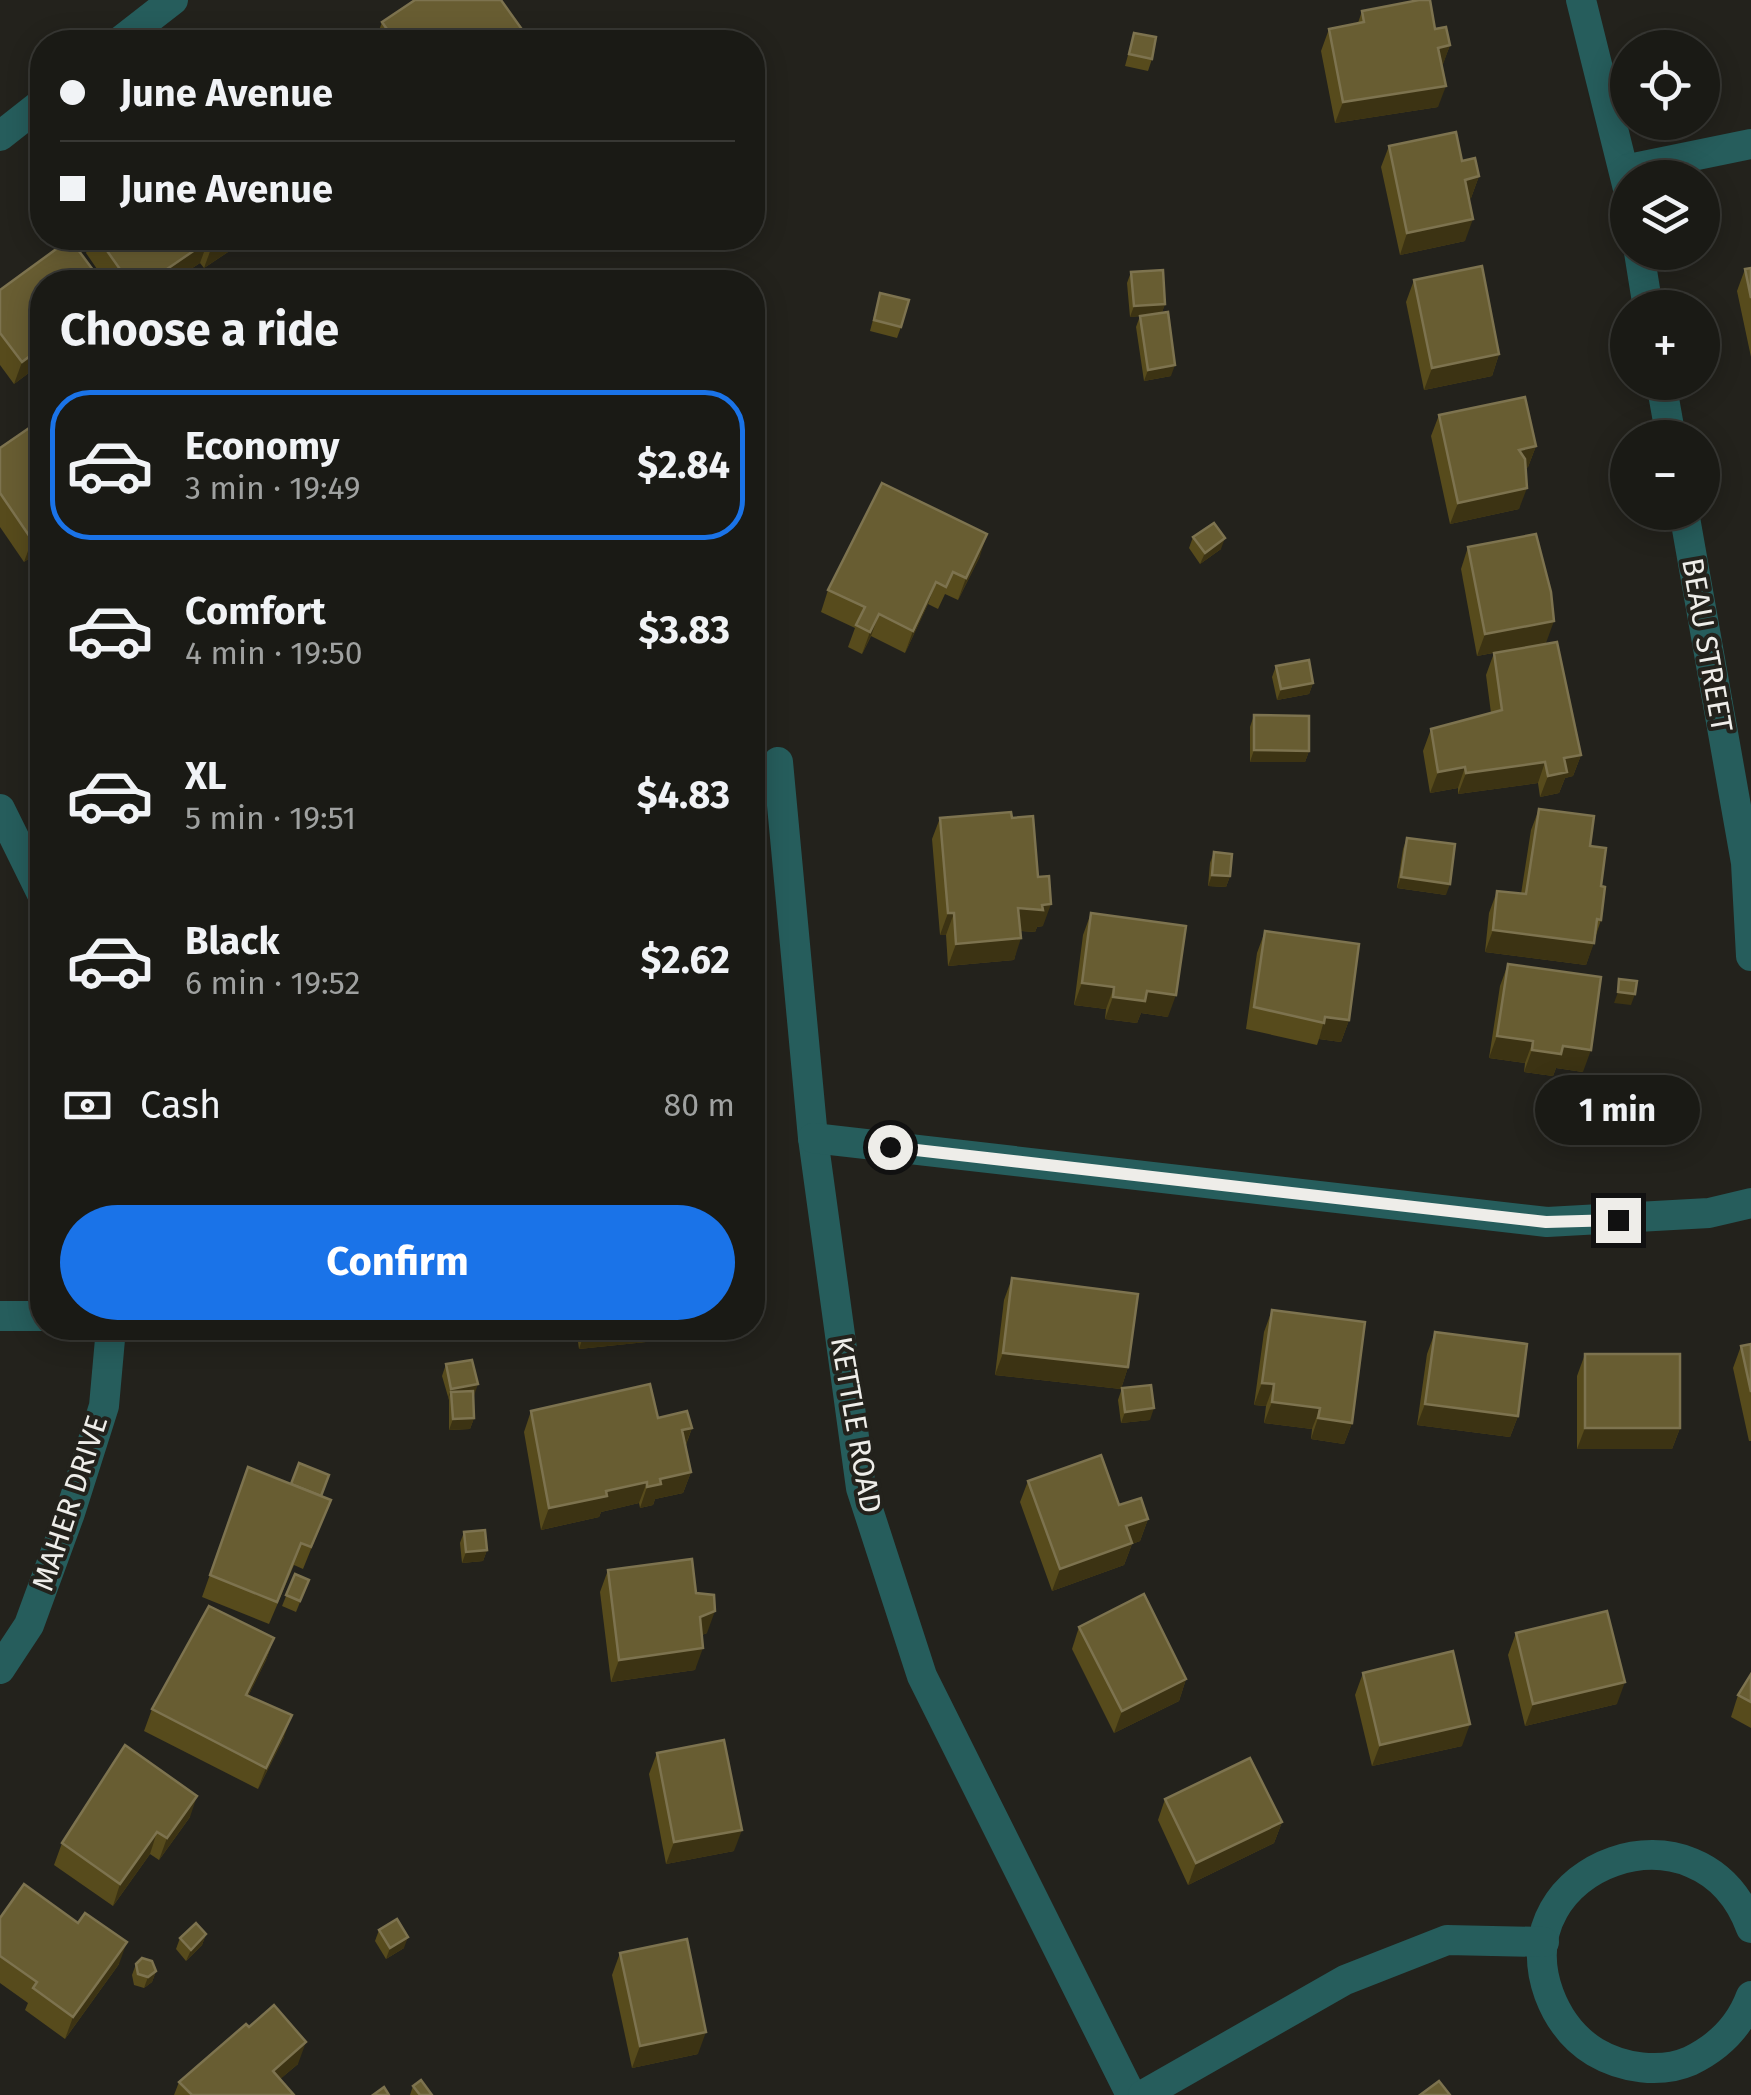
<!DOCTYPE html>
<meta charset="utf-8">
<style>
body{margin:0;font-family:"Fira Sans",sans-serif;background:#272722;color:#f1f3f6;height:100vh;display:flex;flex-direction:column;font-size:38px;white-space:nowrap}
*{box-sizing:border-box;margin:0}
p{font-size:32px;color:#9fa1a0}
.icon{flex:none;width:55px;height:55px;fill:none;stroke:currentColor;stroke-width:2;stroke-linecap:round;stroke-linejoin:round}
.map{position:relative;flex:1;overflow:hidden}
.panel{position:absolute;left:30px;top:270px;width:735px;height:1070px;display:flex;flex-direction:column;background:#1a1a15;border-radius:40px;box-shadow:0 5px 25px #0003,0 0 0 2px #383834}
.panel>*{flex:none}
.hud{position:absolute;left:30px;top:30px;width:735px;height:220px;border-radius:40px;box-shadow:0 5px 25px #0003,0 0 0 2px #383834;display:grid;align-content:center;height:220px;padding:0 30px;background:#1a1a15}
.controls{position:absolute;left:1610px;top:30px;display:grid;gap:20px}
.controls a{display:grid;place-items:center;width:110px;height:110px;border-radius:50%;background:#1a1a15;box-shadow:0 5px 25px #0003,0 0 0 2px #383834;font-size:50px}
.end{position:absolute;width:45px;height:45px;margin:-22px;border:12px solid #eeede9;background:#111;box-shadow:0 0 0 5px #111}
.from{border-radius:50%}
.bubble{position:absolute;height:70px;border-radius:35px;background:#1a1a15;box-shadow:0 5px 25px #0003,0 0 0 2px #383834;font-size:32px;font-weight:700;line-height:70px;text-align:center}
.hud b{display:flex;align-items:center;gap:35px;height:95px;font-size:38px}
.hud b+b{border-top:2px solid #383834}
.hud i{width:25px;height:25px;background:#f1f3f6}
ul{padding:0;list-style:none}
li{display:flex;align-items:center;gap:30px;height:150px;margin:0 20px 15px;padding:0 10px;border:5px solid transparent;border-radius:40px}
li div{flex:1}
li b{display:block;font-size:38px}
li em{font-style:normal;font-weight:700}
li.selected{border-color:#1a73e8}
li>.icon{width:90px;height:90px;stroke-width:1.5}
h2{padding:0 30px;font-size:45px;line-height:120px}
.pay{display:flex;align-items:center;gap:25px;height:110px;padding:0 30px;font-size:38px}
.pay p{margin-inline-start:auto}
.cta{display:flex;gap:20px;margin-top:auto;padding:20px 30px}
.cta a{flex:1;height:115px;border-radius:60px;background:#1a73e8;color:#fff;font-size:40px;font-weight:700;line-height:115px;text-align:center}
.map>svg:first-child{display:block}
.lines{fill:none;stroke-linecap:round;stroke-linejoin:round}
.minor{stroke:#265d5c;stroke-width:30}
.wall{fill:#574b1c}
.shaded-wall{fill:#3c3313}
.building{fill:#685d32;stroke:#7d734f;stroke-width:2.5}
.route{stroke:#eeede9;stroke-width:12}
.labels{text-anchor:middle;stroke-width:8;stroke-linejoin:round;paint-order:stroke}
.street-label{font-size:30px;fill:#eeede9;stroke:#23221c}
</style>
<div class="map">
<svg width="1751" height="2095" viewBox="0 0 1751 2095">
<rect width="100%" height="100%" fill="#23221c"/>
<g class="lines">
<g class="minor">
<path d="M1581 0 1628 189"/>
<path d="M119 42 173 0"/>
<path d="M0 136 42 103"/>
<path d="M1624 170 1751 144"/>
<path d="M1639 252 1648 308"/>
<path d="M1661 382 1671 438"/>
<path d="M1684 512 1746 863 1751 956"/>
<path d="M778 762 813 1138 861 1488 922 1676 1131 2095"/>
<path d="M0 809 42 894"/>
<path d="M813 1138 1547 1222 1709 1213 1751 1203"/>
<path d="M0 1316H42"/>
<path d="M0 1669 29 1625 70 1513 104 1406 111 1328"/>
<path d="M1751 1928C1701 1792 1502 1865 1549 1994 1558 2018 1572 2038 1595 2052 1622 2068 1660 2074 1690 2061 1719 2047 1740 2026 1751 1996"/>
<path d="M1143 2095 1345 1980 1447 1940 1544 1942"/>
</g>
</g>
<g class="wall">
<path d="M1362 11 1435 29 1450 45 1442 66 1438 107 1335 123 1321 51 1329 29 1358 23Z"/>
<path d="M382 22 531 42H375Z"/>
<path d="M1134 33 1152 59 1148 71 1125 66Z"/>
<path d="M1389 146 1479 176 1471 198 1469 199 1465 241 1400 255 1381 167Z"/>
<path d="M92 238H249L204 268 200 263 171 282H106L86 253Z"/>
<path d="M1751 268V357L1737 291 1745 269Z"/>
<path d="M1131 272 1165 304 1162 312 1171 376 1144 381 1136 327 1140 316 1130 317 1127 283Z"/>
<path d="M1414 280 1499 354 1492 376 1424 390 1406 302Z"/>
<path d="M0 290 42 363 14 384 0 365Z"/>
<path d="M880 293 901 327 897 338 870 331Z"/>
<path d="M1439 415 1536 446 1528 467 1526 468 1519 509 1450 524 1431 436Z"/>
<path d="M0 448 42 549 24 562 0 527Z"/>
<path d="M1193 537 1221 549 1200 564 1189 548Z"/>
<path d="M1468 547 1546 643 1477 656 1461 569Z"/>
<path d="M980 556 958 600 945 594 938 609 928 604 905 653 871 636 862 654 848 647 855 628 821 612 828 590Z"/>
<path d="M1494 653 1581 755 1573 776 1565 778 1559 793 1540 797 1538 783 1458 794V788L1430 793 1423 751 1431 729 1491 713 1486 675Z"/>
<path d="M1276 666 1313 683 1309 694 1277 700 1272 677Z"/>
<path d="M1254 715 1309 751 1305 762H1250V727Z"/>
<path d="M1539 809 1590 846 1601 886V920L1586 965 1485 952 1489 913 1497 891 1521 894 1531 830Z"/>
<path d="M940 818H1012L1043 926 1037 927 1035 932 1021 931 1014 960 948 966 946 935H940L932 839Z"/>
<path d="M1407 838 1446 895 1397 888 1403 849Z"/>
<path d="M1214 852 1230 876 1226 887 1208 886 1210 863Z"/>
<path d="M1091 913 1168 1017 1141 1013 1137 1023 1105 1019 1106 1009 1074 1005 1083 935Z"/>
<path d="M1265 931 1349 1020 1341 1042 1319 1039 1317 1045 1246 1029 1257 953Z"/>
<path d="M1508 964 1583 1072 1556 1068 1553 1076 1524 1072 1525 1063 1489 1058 1500 986Z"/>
<path d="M1012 1278 1128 1367 1121 1389 995 1375 1004 1300Z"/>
<path d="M1272 1310 1352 1423 1344 1444 1311 1439 1312 1429 1264 1423 1266 1406 1254 1405 1264 1332Z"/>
<path d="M576 1328H652L646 1342 579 1349Z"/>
<path d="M1435 1332 1518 1416 1510 1437 1417 1425 1427 1354Z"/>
<path d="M1751 1344V1441H1749L1733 1368 1741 1346Z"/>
<path d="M1585 1354 1680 1428 1672 1449H1577V1376Z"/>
<path d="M446 1364 473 1396 474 1418 470 1429 449 1430V1400L442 1376Z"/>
<path d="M1122 1388 1150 1420 1121 1423 1118 1400Z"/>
<path d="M531 1411 658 1418 692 1428 686 1445 691 1472 683 1493 655 1499 653 1505 640 1508 639 1503 601 1512 599 1517 541 1530 524 1432Z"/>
<path d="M248 1467 331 1500 303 1569 294 1565 269 1624 202 1597Z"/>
<path d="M1028 1481 1119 1505 1148 1519 1140 1541 1132 1544 1124 1565 1052 1591 1020 1502Z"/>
<path d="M464 1532 487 1550 483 1561 462 1563 460 1543Z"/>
<path d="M608 1570 696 1593 707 1633 702 1635 695 1670 611 1682 600 1592Z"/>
<path d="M295 1574 309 1580 296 1612 282 1606Z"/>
<path d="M1079 1627 1186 1679 1179 1701 1114 1733 1072 1649Z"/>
<path d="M1516 1633 1617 1704 1525 1726 1508 1655Z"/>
<path d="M274 1638 266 1660 248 1696 284 1737 258 1789 144 1731 152 1709Z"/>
<path d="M1363 1673 1462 1746 1372 1766 1355 1695Z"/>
<path d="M1751 1674V1728L1731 1717 1738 1695Z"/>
<path d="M657 1753 734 1851 666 1864 649 1774Z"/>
<path d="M1165 1799 1282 1822 1274 1843 1188 1885 1158 1820Z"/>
<path d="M190 1817 159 1860 150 1854 113 1906 54 1865 62 1843Z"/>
<path d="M0 1918 119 1964 65 2039 25 2010 28 2003 0 1983Z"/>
<path d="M379 1930 404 1948 386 1959 375 1941Z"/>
<path d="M206 1934 202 1945 186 1961 176 1949 180 1938Z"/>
<path d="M620 1953 698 2054 632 2068 612 1975Z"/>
<path d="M136 1964 156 1971 152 1982 144 1988 134 1985 132 1975Z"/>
<path d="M249 2027 298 2064 280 2079 294 2095H174L179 2082Z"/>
<path d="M413 2086 432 2095H410Z"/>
</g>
<g class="shaded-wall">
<path d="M1450 45 1442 67 1438 48Z"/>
<path d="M1446 86 1438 107 1335 123 1343 102Z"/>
<path d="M1479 176 1471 198 1458 201 1465 180Z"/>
<path d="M1473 219 1465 241 1400 255 1407 233Z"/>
<path d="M225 238H249L204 268 212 246Z"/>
<path d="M208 241 200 263 171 282H148Z"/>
<path d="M1165 304 1161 315 1130 317 1134 306Z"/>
<path d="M42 347V363L14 384 22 362Z"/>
<path d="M1499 354 1492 376 1424 390 1432 368Z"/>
<path d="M1175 365 1171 376 1144 381 1148 370Z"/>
<path d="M1536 446 1528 467 1511 471 1519 450Z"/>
<path d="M1527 488 1519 509 1450 524 1458 503Z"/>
<path d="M42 533V549L24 562 32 540Z"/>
<path d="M987 534 980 556 958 600 966 578Z"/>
<path d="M1225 538 1221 549 1200 564 1205 553Z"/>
<path d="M936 582 928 604 905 653 913 631Z"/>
<path d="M879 614 871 636 862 654 870 632Z"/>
<path d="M1554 621 1546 643 1477 656 1485 634Z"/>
<path d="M1313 683 1309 694 1277 700 1281 689Z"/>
<path d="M1254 750 1309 751 1305 762H1250Z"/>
<path d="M1581 755 1573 776 1565 778 1559 793 1540 797 1548 776 1564 758Z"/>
<path d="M1545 762 1538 783 1458 794 1466 773Z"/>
<path d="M1465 767 1458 788 1430 793 1438 772Z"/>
<path d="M1212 875 1230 876 1226 887 1208 886Z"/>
<path d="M1401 877 1450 884 1446 895 1397 888Z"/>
<path d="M1051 904 1043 926 1037 927 1035 932 1011 930 1018 908Z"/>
<path d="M948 913H954L946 935H940Z"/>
<path d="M1493 930 1594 943 1586 965 1485 952Z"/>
<path d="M1021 938 1014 960 948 966 956 944Z"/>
<path d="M1082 983 1114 987 1106 1009 1074 1005Z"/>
<path d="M1147 991 1176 995 1168 1017 1141 1013 1137 1023 1105 1019 1113 997Z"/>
<path d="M1618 992 1635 994 1631 1005 1614 1003Z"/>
<path d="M1325 1017 1349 1020 1341 1042 1319 1039Z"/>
<path d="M1497 1036 1533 1041 1525 1063 1489 1058Z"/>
<path d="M1563 1046 1591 1050 1583 1072 1556 1068 1553 1076 1524 1072 1532 1050Z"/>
<path d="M586 1328H652L646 1342 579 1349Z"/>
<path d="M1003 1353 1128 1367 1121 1389 995 1375Z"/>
<path d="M1262 1383 1274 1384 1266 1406 1254 1405Z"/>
<path d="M478 1384 474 1396 451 1392 447 1401 451 1389Z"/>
<path d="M1272 1402 1320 1408 1312 1429 1264 1423Z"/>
<path d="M1425 1404 1518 1416 1510 1437 1417 1425Z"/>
<path d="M1154 1408 1150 1420 1121 1423 1125 1412Z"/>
<path d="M474 1418 470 1429 449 1430 453 1419Z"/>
<path d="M1318 1418 1352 1423 1344 1444 1311 1439Z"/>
<path d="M692 1428 684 1449 682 1430Z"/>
<path d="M1585 1428H1680L1672 1449H1577Z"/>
<path d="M691 1472 683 1493 655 1499 653 1505 640 1508 647 1487 660 1479Z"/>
<path d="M647 1482 639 1503 601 1512 599 1517 541 1530 549 1508 606 1491Z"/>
<path d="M1148 1519 1140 1541 1132 1544 1124 1565 1052 1591 1060 1569 1126 1526Z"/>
<path d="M487 1550 483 1561 462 1563 466 1552Z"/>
<path d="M715 1611 707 1633 692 1639 700 1617Z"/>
<path d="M274 1638 266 1660 238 1717 246 1695Z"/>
<path d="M703 1648 695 1670 611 1682 619 1660Z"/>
<path d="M1186 1679 1179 1701 1114 1733 1122 1711Z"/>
<path d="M1625 1682 1617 1704 1525 1726 1533 1704Z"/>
<path d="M292 1715 284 1737 258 1789 266 1768Z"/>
<path d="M1470 1724 1462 1746 1372 1766 1380 1745Z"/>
<path d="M197 1796 190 1817 159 1860 167 1838Z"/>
<path d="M1282 1822 1274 1843 1188 1885 1196 1863Z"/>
<path d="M742 1830 734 1851 666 1864 674 1842Z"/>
<path d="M157 1832 150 1854 113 1906 120 1884Z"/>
<path d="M206 1934 202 1945 186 1961 191 1950Z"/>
<path d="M408 1937 404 1948 386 1959 390 1948Z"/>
<path d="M127 1942 119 1964 65 2039 73 2017Z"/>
<path d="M156 1971 152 1982 144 1988 148 1977Z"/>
<path d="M706 2032 698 2054 632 2068 640 2046Z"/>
<path d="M306 2042 298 2064 265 2092 273 2071Z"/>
</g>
<g class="building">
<path d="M415 0H501L531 42H396L382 22Z"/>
<path d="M1419 0H1430L1435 29 1446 27 1450 45 1438 48 1446 86 1343 102 1329 29 1364 22 1362 11Z"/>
<path d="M1134 33 1156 37 1152 59 1129 54Z"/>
<path d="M1456 132 1462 161 1475 158 1479 176 1465 180 1473 219 1407 233 1389 146Z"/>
<path d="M98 238H225L212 246 208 241 148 282H129Z"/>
<path d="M70 239 102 282H42V347L22 362 0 333V290Z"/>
<path d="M1482 266 1499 354 1432 368 1414 280Z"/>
<path d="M1751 268V298L1745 269Z"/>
<path d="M1163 270 1165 304 1134 306 1131 272Z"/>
<path d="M880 293 909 300 901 327 874 320Z"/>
<path d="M1168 312 1175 365 1148 370 1140 316Z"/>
<path d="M1525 397 1536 446 1519 450 1525 459 1527 488 1458 503 1439 415Z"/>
<path d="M35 424 42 434V533L32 540 0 493V448Z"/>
<path d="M882 483 987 534 966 578 953 572 946 587 936 582 913 631 879 614 870 632 856 625 865 607 828 590Z"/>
<path d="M1214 523 1225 538 1205 553 1193 537Z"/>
<path d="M1536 534 1551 592 1554 621 1485 634 1468 547Z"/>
<path d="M1557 642 1581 755 1564 758 1567 772 1548 776 1545 762 1466 773 1465 767 1438 772 1431 729 1502 710 1494 653Z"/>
<path d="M1309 660 1313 683 1281 689 1276 666Z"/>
<path d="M1254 715 1309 716V751L1254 750Z"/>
<path d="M1539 809 1594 816 1590 846 1606 848 1601 886 1605 887 1601 920 1597 919 1594 943 1493 930 1497 891 1526 894Z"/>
<path d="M1011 812 1012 818 1033 816 1038 877 1049 876 1051 904 1042 905 1043 910 1018 908 1021 938 956 944 954 913H948L940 818Z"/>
<path d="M1407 838 1455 844 1450 884 1401 877Z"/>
<path d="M1214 852 1232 854 1230 876 1212 875Z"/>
<path d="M1091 913 1186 926 1176 995 1147 991 1145 1001 1113 997 1114 987 1082 983Z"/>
<path d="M1265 931 1359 944 1349 1020 1325 1017 1324 1023 1254 1007Z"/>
<path d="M1508 964 1601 977 1591 1050 1563 1046 1561 1054 1532 1050 1533 1041 1497 1036Z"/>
<path d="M1619 979 1637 981 1635 994 1618 992Z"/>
<path d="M1012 1278 1138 1294 1128 1367 1003 1353Z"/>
<path d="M1272 1310 1365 1322 1352 1423 1318 1418 1320 1408 1272 1402 1274 1384 1262 1383Z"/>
<path d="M1435 1332 1527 1344 1518 1416 1425 1404Z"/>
<path d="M1751 1344V1392L1741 1346Z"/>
<rect x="1585" y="1354" width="95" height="74"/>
<path d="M472 1360 478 1384 451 1389 446 1364Z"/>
<path d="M650 1384 658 1418 687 1411 692 1428 682 1430 691 1472 660 1479 661 1484 647 1487V1482L606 1491 607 1496 549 1508 531 1411Z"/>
<path d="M1151 1385 1154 1408 1125 1412 1122 1388Z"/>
<path d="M473 1391 474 1418 453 1419 451 1392Z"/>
<path d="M1101 1455 1119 1505 1141 1498 1148 1519 1126 1526 1132 1543 1060 1569 1028 1481Z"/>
<path d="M299 1463 329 1475 321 1496 291 1484Z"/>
<path d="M248 1467 331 1500 311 1547 301 1543 277 1602 210 1575Z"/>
<path d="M485 1530 487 1550 466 1552 464 1532Z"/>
<path d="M692 1559 696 1593 714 1595 715 1611 700 1617 703 1648 619 1660 608 1570Z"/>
<path d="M295 1574 309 1580 300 1601 286 1595Z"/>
<path d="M1144 1594 1186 1679 1122 1711 1079 1627Z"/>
<path d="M209 1606 274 1638 246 1695 292 1715 266 1768 152 1709Z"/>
<path d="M1607 1611 1625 1682 1533 1704 1516 1633Z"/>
<path d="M1453 1651 1470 1724 1380 1745 1363 1673Z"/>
<path d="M1751 1674V1702L1738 1695Z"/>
<path d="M724 1740 742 1830 674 1842 657 1753Z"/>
<path d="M125 1745 197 1796 167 1838 157 1832 120 1884 62 1843Z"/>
<path d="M1250 1758 1282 1822 1196 1863 1165 1799Z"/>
<path d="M24 1884 78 1923 85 1913 127 1942 73 2017 33 1988 37 1982 0 1956V1918Z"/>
<path d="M397 1919 408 1937 390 1948 379 1930Z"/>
<path d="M196 1923 206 1934 191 1950 180 1938Z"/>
<path d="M687 1939 706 2032 640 2046 620 1953Z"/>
<path d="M142 1958 152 1961 156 1971 148 1977 138 1974 136 1964Z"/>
<path d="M274 2005 306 2042 273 2071 294 2095H192L179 2082 246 2024 249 2027Z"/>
<path d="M421 2080 432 2095H420L413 2086Z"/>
<path d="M1439 2081 1450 2095H1420Z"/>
<path d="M384 2087 389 2095H373Z"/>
</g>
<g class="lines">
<path class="route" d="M890 1147 1546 1222 1618 1220"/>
</g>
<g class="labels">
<g class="street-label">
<text transform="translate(1707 645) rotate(80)" y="10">BEAU STREET</text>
<text transform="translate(856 1425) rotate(80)" y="10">KETTLE ROAD</text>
<text transform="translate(70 1503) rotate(-72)" y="10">MAHER DRIVE</text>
</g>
</g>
</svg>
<div class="controls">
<a><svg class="icon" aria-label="locate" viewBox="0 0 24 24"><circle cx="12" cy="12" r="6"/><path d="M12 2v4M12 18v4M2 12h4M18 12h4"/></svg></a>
<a><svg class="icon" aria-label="layers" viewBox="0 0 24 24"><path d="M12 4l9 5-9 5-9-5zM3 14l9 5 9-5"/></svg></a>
<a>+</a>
<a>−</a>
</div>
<i class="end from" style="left:890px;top:1147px"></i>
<i class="end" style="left:1618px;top:1220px"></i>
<div class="bubble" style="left:1535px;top:1075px;width:165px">1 min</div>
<div class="hud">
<b><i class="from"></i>June Avenue</b>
<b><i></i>June Avenue</b>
</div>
<section class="panel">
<h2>Choose a ride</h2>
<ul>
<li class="selected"><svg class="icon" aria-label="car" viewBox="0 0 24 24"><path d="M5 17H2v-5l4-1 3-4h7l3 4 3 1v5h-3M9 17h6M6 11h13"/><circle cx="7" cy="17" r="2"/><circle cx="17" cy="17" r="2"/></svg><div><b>Economy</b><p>3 min · 19:49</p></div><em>$2.84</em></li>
<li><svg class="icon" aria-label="car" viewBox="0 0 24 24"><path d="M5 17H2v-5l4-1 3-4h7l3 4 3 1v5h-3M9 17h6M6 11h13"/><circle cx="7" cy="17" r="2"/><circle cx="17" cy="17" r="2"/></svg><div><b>Comfort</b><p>4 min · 19:50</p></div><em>$3.83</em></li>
<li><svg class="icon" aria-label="car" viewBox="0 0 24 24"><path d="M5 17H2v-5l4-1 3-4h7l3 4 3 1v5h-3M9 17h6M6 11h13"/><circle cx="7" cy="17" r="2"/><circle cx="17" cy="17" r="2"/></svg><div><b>XL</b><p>5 min · 19:51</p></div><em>$4.83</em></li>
<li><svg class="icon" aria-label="car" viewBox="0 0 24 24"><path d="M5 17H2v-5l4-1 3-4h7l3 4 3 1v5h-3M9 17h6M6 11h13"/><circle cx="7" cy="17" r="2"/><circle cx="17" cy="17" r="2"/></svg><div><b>Black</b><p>6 min · 19:52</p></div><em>$2.62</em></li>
</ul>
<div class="pay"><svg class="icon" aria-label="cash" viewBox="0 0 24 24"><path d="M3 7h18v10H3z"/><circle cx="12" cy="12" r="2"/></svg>Cash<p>80 m</p></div>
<div class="cta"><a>Confirm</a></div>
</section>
</div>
